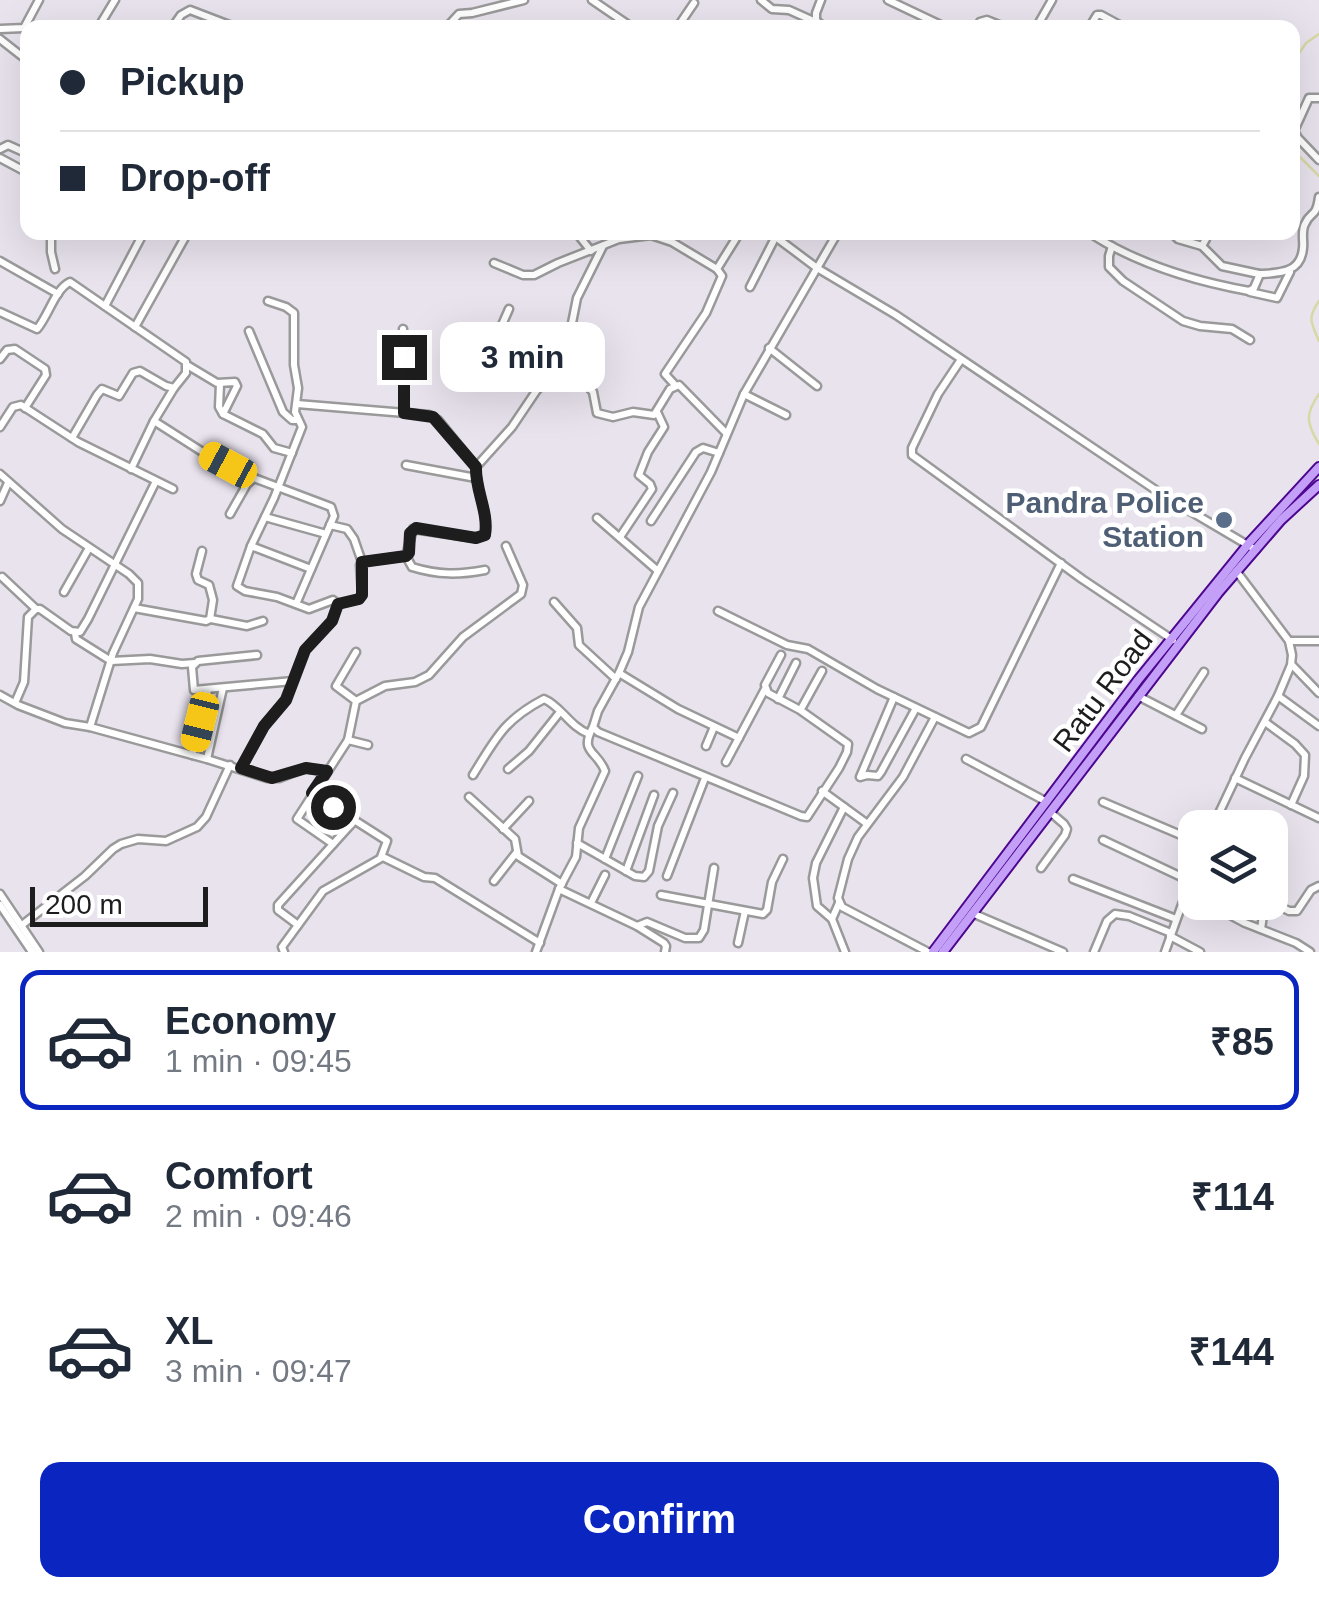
<!DOCTYPE html>
<meta charset="utf-8">
<style>
body{margin:0;font-family:Helvetica,sans-serif;background:#f6f6f7;color:#1f2937;height:100vh;display:flex;flex-direction:column;font-size:38px;white-space:nowrap}
*{box-sizing:border-box;margin:0}
p{font-size:32px;color:#747a83}
.icon{flex:none;width:55px;height:55px;fill:none;stroke:currentColor;stroke-width:2;stroke-linecap:round;stroke-linejoin:round}
.map{position:relative;height:952px;overflow:hidden}
.panel{display:flex;flex-direction:column;background:#fff;flex:1}
.panel>*{flex:none}
.top-card{position:absolute;left:20px;top:20px;width:1280px;height:220px;border-radius:20px;box-shadow:0 10px 40px #0002;display:grid;align-content:center;height:220px;padding:0 40px;background:#fff}
.fabs{position:absolute;left:1178px;top:810px;display:grid;gap:20px}
.fabs a{display:grid;place-items:center;width:110px;height:110px;border-radius:20px;background:#fff;box-shadow:0 10px 40px #0002;font-size:50px}
.scale{position:absolute;left:30px;bottom:25px;width:178px;box-sizing:border-box;padding-left:10px;border:5px solid #1d1d1d;border-top:0;font-size:28px;line-height:35px;white-space:nowrap;color:#1d1d1d;-webkit-text-stroke:8px #fff;paint-order:stroke}
.end{position:absolute;width:45px;height:45px;margin:-22px;border:12px solid #1d1d1d;background:#fff;box-shadow:0 0 0 5px #fff}
.from{border-radius:50%}
.bubble{position:absolute;height:70px;border-radius:20px;background:#fff;box-shadow:0 10px 40px #0002;font-size:32px;font-weight:800;line-height:70px;text-align:center}
.car{position:absolute;width:30px;height:60px;margin:-30px -15px;border-radius:12px;box-shadow:0 0 8px 2px #0007;background:linear-gradient(#f5c518 24%,#345 0 40%,#f5c518 0 76%,#345 0 86%,#f5c518 0)}
.top-card b{display:flex;align-items:center;gap:35px;height:95px;font-size:38px}
.top-card b+b{border-top:2px solid #e0e1e3}
.top-card i{width:25px;height:25px;background:#1f2937}
ul{padding:18px 0 0;list-style:none}
li{display:flex;align-items:center;gap:30px;height:140px;margin:0 20px 15px;padding:0 20px;border:5px solid transparent;border-radius:20px}
li div{flex:1}
li b{display:block;font-size:38px}
li em{font-style:normal;font-weight:800}
li.selected{border-color:#0a25c0}
li>.icon{width:90px;height:90px;stroke-width:1.5}
.action{display:flex;gap:20px;margin-top:auto;padding:20px 40px}
.action a{flex:1;height:115px;border-radius:20px;background:#0a25c0;color:#fff;font-size:40px;font-weight:800;line-height:115px;text-align:center}
.map>svg:first-child{display:block}
.lines{fill:none;stroke-linecap:round;stroke-linejoin:round}
.stream{stroke:#d6d9a5;stroke-width:2.5}
.minor-casing{stroke:#9a9a9a;stroke-width:11}
.major-casing{stroke:#4d078f;stroke-width:12}
.minor{stroke:#fff;stroke-width:6}
.major{stroke:#c49ff7;stroke-width:8}
.route{stroke:#1d1d1d;stroke-width:12}
.service-dot{fill:#5c6f8a;stroke:#fff;stroke-width:4}
.labels{text-anchor:middle;stroke-width:9;stroke-linejoin:round;paint-order:stroke}
.service-label{font-size:30px;font-weight:bold;fill:#4e5e75;stroke:#fff;text-anchor:end}
.street-label{font-size:30px;fill:#1d1d1d;stroke:#fff}
</style>
<div class="map">
<svg width="1319" height="952" viewBox="0 0 1319 952">
<rect width="100%" height="100%" fill="#e9e3ee"/>
<g class="lines">
<g class="stream">
<path d="M1292 64 1306 43 1319 34"/>
<path d="M1292 149 1319 176"/>
<path d="M1319 301C1307 318 1311 323 1319 341"/>
<path d="M1319 394C1305 414 1306 423 1319 444"/>
</g>
<defs>
<g id="minor">
<path d="M592 0 633 28"/>
<path d="M761 0 772 9 789 10 818 23"/>
<path d="M821 0 816 13V20L824 28"/>
<path d="M888 0 947 28"/>
<path d="M98 28 115 0"/>
<path d="M172 28 181 15 190 10 237 28"/>
<path d="M446 28 459 14 472 13 524 0"/>
<path d="M677 28 694 3"/>
<path d="M976 28 980 22 987 20 1007 28"/>
<path d="M1036 28 1052 0"/>
<path d="M1089 28 1097 15H1101L1125 28"/>
<path d="M0 29 24 28 39 0"/>
<path d="M0 39 28 61"/>
<path d="M1319 98H1309L1294 131 1298 138 1319 160"/>
<path d="M0 149 8 145 28 154"/>
<path d="M0 158 28 173"/>
<path d="M51 232V252L55 269"/>
<path d="M576 232 591 251"/>
<path d="M769 232 817 268 896 315 1163 495 1256 550"/>
<path d="M1088 232C1135 263 1194 281 1249 291L1254 288 1260 274C1280 273 1301 273 1303 248 1304 241 1301 231 1305 224 1311 210 1316 219 1319 197"/>
<path d="M1171 232 1178 239 1202 246 1222 266 1259 274"/>
<path d="M603 246 577 298 572 323V355L575 372 593 392 597 413 613 417 633 412 654 415 670 389 679 385 726 433"/>
<path d="M1112 246 1109 256V267L1123 281 1183 321 1200 326 1232 329 1250 340"/>
<path d="M1202 246 1206 239 1205 232"/>
<path d="M0 261 58 294"/>
<path d="M494 263 523 275H534L558 263 619 239 651 235 672 242 717 269"/>
<path d="M750 287 776 236"/>
<path d="M1250 292 1277 298 1290 272"/>
<path d="M105 306 144 232"/>
<path d="M509 309 490 352 500 362 538 389"/>
<path d="M0 312 37 329C49 315 55 289 70 282L186 362V373L174 388 166 386 140 371 133 373 119 396 102 389 97 395 72 438"/>
<path d="M135 327 188 232"/>
<path d="M403 329 404 413"/>
<path d="M249 331 283 412 292 420H296"/>
<path d="M769 348 817 386"/>
<path d="M0 359 7 350 15 349 45 369 46 375 25 408"/>
<path d="M960 361 938 394 912 448V455L1082 579 1173 640"/>
<path d="M187 365 217 383 235 382 237 386 223 414 263 434 274 448 292 453"/>
<path d="M220 384 219 407 223 414"/>
<path d="M675 385 665 374 706 313 722 276 717 269 740 232"/>
<path d="M744 394 786 415"/>
<path d="M297 404 429 415 438 420 476 467"/>
<path d="M154 421 201 451 254 478"/>
<path d="M0 427 13 407 21 405 78 442 173 489"/>
<path d="M406 465 476 478"/>
<path d="M131 469 154 421 174 388"/>
<path d="M0 474 62 529 129 574 138 583V599L113 653 90 727"/>
<path d="M0 501 8 483"/>
<path d="M230 514 247 484 254 478 331 507 334 516 296 604"/>
<path d="M265 517 326 534"/>
<path d="M597 518 658 571"/>
<path d="M651 521 696 452 703 448 719 453"/>
<path d="M330 525 347 529 354 539 362 562"/>
<path d="M620 537 652 489 650 484 639 475 648 452 664 427 657 412"/>
<path d="M251 546 311 569"/>
<path d="M406 556 412 567C438 575 459 575 485 570"/>
<path d="M2 577 36 609"/>
<path d="M64 592 89 548"/>
<path d="M554 602 577 628 579 645 616 679"/>
<path d="M338 604 359 599 362 595 360 565 362 562 406 556 413 529 476 538 485 535C489 512 475 490 476 467L512 427 545 378"/>
<path d="M134 608 206 621 210 619 213 600 209 585 198 580 196 574 202 551"/>
<path d="M718 611 787 645 808 649 877 689 969 733 981 727 1061 563"/>
<path d="M211 619 247 626 263 621"/>
<path d="M75 633 76 639 111 661 150 659 182 664 195 663"/>
<path d="M1289 641H1319"/>
<path d="M257 655 198 661 192 667 194 690 293 681"/>
<path d="M781 655 765 685 768 693 800 710 848 744 847 752 839 768 807 817 801 816 598 732 593 727 598 711 619 673 628 652 639 607 711 472 744 394 838 232"/>
<path d="M1292 665 1319 693"/>
<path d="M619 673 678 709 739 738"/>
<path d="M0 695 18 705 65 723 90 727 207 759 267 778H279L305 768 327 771"/>
<path d="M1138 696 1202 729"/>
<path d="M1278 696 1319 726"/>
<path d="M894 697 860 777 867 775 878 776 881 772 916 708"/>
<path d="M778 699 796 663"/>
<path d="M356 701 336 686 356 652"/>
<path d="M15 703 24 682 28 617 36 609H40L71 631 80 632 88 619 156 481"/>
<path d="M801 709 822 671"/>
<path d="M1176 715 1204 672"/>
<path d="M1265 722 1295 744 1305 755 1304 776 1291 805"/>
<path d="M348 740 368 745"/>
<path d="M706 746 714 727"/>
<path d="M192 755 208 690"/>
<path d="M207 759 223 688"/>
<path d="M966 759 1047 802"/>
<path d="M726 762 765 689"/>
<path d="M241 768 264 726 285 700 305 650 332 621 338 604 333 600 309 609 277 597 245 591 237 586 251 546 274 498 302 427 295 412 298 388 294 365V313L286 307 268 301"/>
<path d="M508 769 529 751 560 712"/>
<path d="M473 775C496 738 504 720 544 699 561 706 569 726 589 734"/>
<path d="M1235 778 1319 818"/>
<path d="M822 791 866 823"/>
<path d="M312 793 387 841 381 857"/>
<path d="M469 797 515 839 518 856 562 884"/>
<path d="M1103 802 1195 841"/>
<path d="M1212 828 1245 758 1278 696 1291 665 1292 655 1289 641 1237 572"/>
<path d="M503 829 529 801"/>
<path d="M1103 840 1190 881"/>
<path d="M577 843 635 876 644 877 649 871 658 826 673 793"/>
<path d="M333 844 297 819 348 740 356 701 385 686 415 682 429 675 463 637 521 594 523 585 506 546"/>
<path d="M605 859 638 776"/>
<path d="M1041 868 1065 835 1067 829 1064 824 1050 812"/>
<path d="M626 871 654 795"/>
<path d="M667 876 705 778"/>
<path d="M1073 879 1176 919"/>
<path d="M494 881 516 853"/>
<path d="M1270 887 1277 868"/>
<path d="M559 889 637 926 664 943 666 946 665 952"/>
<path d="M1185 892 1195 897"/>
<path d="M0 894 39 952"/>
<path d="M661 895 763 914 767 910 772 882 783 859"/>
<path d="M1270 901 1289 911H1297L1311 890 1319 886"/>
<path d="M1206 902 1245 923 1296 943 1310 952"/>
<path d="M591 903 605 875"/>
<path d="M839 903 832 919 845 952"/>
<path d="M0 905 32 952"/>
<path d="M972 913 1063 952"/>
<path d="M832 919 817 906 813 878 816 863 844 807"/>
<path d="M22 925 85 876 113 849 121 844 138 839 166 841 197 827 206 817 230 765"/>
<path d="M298 925 278 910V905L354 821"/>
<path d="M637 926 647 922 685 938H699L704 930 714 868"/>
<path d="M1261 929 1265 902"/>
<path d="M1170 936 1200 952"/>
<path d="M738 943 745 911"/>
<path d="M284 952 282 947 323 891 383 857 424 877 435 878 540 943"/>
<path d="M536 952 559 889 576 857 579 828 605 771C597 750 579 753 593 727"/>
<path d="M928 952 842 907 838 898 848 859 858 837 903 777 935 717"/>
<path d="M1094 952 1107 921 1115 914 1129 916 1171 933"/>
<path d="M1165 952 1195 868"/>
</g>
<g id="major">
<path d="M933 952 1138 680 1250 542 1319 467"/>
<path d="M943 952 1218 593 1281 520 1319 485"/>
</g>
</defs>
<use href="#minor" class="minor-casing"/>
<use href="#major" class="major-casing"/>
<use href="#minor" class="minor"/>
<use href="#major" class="major"/>
</g>
<g class="lines">
<path class="route" d="M333 807 312 793 327 771 306 768 272 778 241 768 264 726 286 700 305 650 332 621 338 604 359 599 362 595V562L406 556 409 553 410 533 416 528 476 538 485 535C489 512 475 490 476 467L433 417 404 413V357"/>
</g>
<circle class="service-dot" cx="1224" cy="520" r="10"/>
<g class="labels">
<g class="service-label">
<text x="1204" y="513">Pandra Police<tspan x="1204" dy="34">Station</tspan></text>
</g>
<g class="street-label">
<text transform="translate(1103 691) rotate(-53)" y="10">Ratu Road</text>
</g>
</g>
</svg>
<div class="fabs">
<a><svg class="icon" aria-label="layers" viewBox="0 0 24 24"><path d="M12 4l9 5-9 5-9-5zM3 14l9 5 9-5"/></svg></a>
</div>
<div class="scale">200 m</div>
<i class="end from" style="left:333px;top:807px"></i>
<i class="end" style="left:404px;top:357px"></i>
<div class="bubble" style="left:440px;top:322px;width:165px">3 min</div>
<i class="car" style="left:228px;top:465px;rotate:298deg"></i>
<i class="car" style="left:200px;top:722px;rotate:194deg"></i>
<div class="top-card">
<b><i class="from"></i>Pickup</b>
<b><i></i>Drop-off</b>
</div>
</div>
<section class="panel">
<ul>
<li class="selected"><svg class="icon" aria-label="car" viewBox="0 0 24 24"><path d="M5 17H2v-5l4-1 3-4h7l3 4 3 1v5h-3M9 17h6M6 11h13"/><circle cx="7" cy="17" r="2"/><circle cx="17" cy="17" r="2"/></svg><div><b>Economy</b><p>1 min · 09:45</p></div><em>₹85</em></li>
<li><svg class="icon" aria-label="car" viewBox="0 0 24 24"><path d="M5 17H2v-5l4-1 3-4h7l3 4 3 1v5h-3M9 17h6M6 11h13"/><circle cx="7" cy="17" r="2"/><circle cx="17" cy="17" r="2"/></svg><div><b>Comfort</b><p>2 min · 09:46</p></div><em>₹114</em></li>
<li><svg class="icon" aria-label="car" viewBox="0 0 24 24"><path d="M5 17H2v-5l4-1 3-4h7l3 4 3 1v5h-3M9 17h6M6 11h13"/><circle cx="7" cy="17" r="2"/><circle cx="17" cy="17" r="2"/></svg><div><b>XL</b><p>3 min · 09:47</p></div><em>₹144</em></li>
</ul>
<div class="action"><a>Confirm</a></div>
</section>
